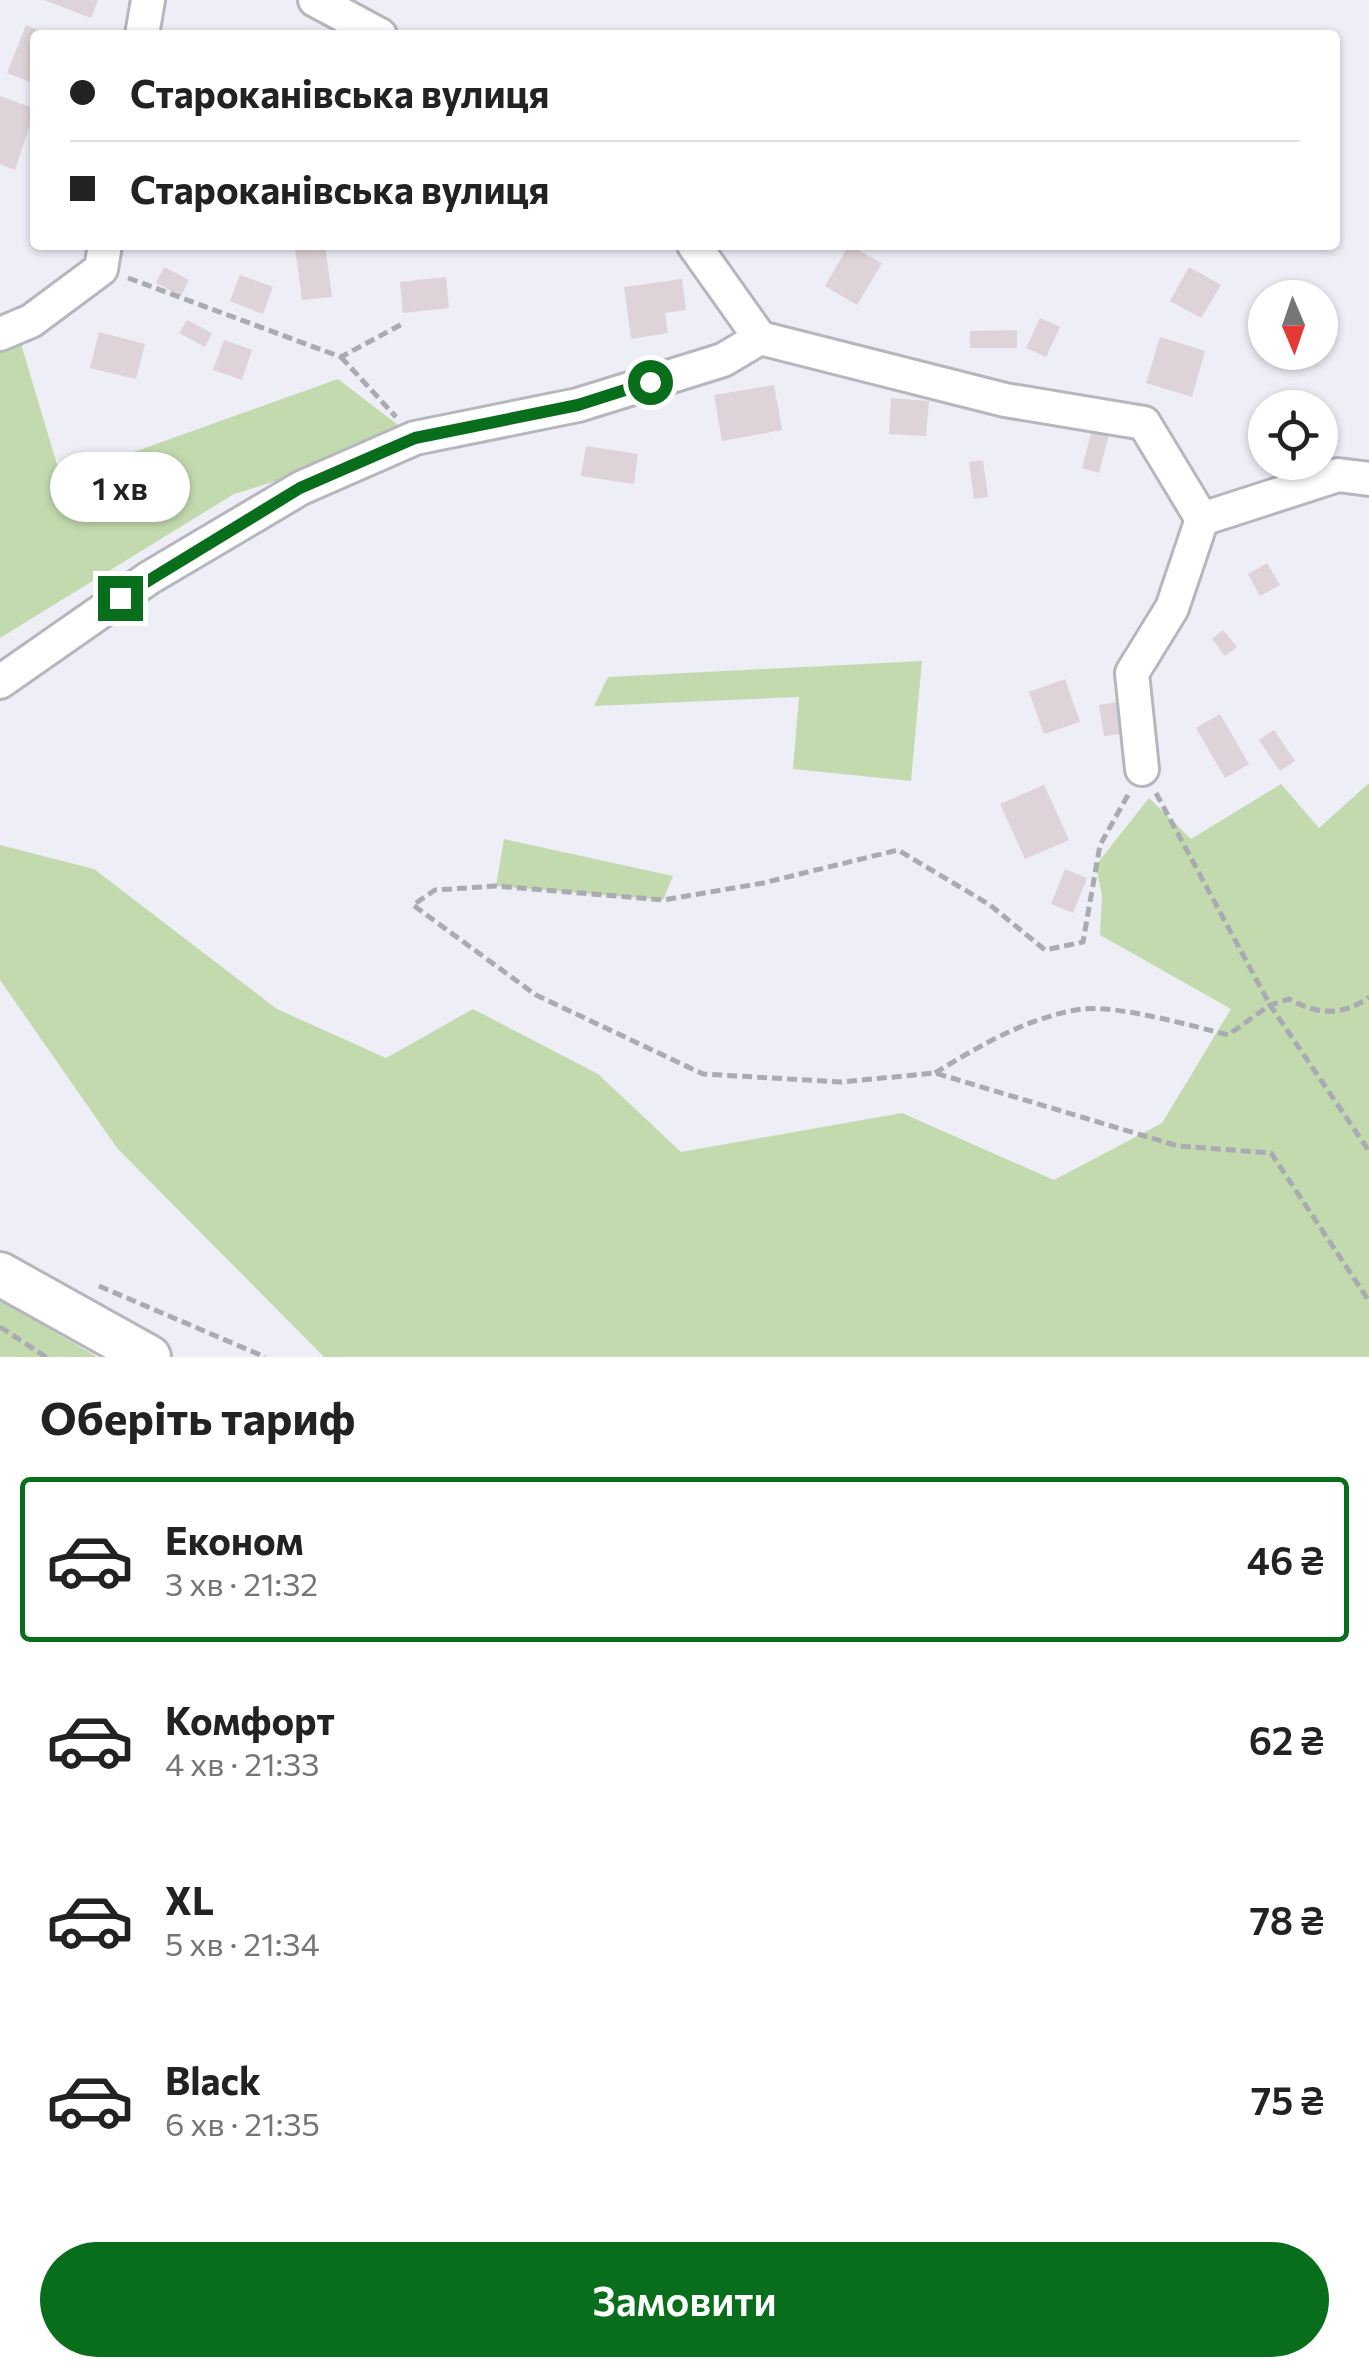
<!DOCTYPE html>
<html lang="uk">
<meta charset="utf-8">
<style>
body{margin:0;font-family:Commissioner,sans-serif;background:#f6f6f6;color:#222;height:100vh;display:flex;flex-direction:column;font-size:38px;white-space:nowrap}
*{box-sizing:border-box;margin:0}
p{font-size:32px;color:#767676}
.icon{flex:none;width:55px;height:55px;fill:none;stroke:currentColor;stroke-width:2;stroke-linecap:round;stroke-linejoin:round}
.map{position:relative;height:1357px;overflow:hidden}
.sheet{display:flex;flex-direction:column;background:#fff;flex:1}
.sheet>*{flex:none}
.top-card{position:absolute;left:30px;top:30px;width:1310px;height:220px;border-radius:10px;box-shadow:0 2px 8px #0004;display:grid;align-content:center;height:220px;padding:0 40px;background:#fff}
.needle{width:65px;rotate:178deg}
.tools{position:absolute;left:1248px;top:280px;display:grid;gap:20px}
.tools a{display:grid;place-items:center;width:90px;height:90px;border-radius:50%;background:#fff;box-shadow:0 2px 8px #0004;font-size:50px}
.end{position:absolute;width:45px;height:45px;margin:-22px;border:12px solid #096e1c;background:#fff;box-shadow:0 0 0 5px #fff}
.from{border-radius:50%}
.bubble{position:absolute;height:70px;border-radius:35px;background:#fff;box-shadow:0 2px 8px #0004;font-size:32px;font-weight:600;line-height:70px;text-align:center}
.top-card b{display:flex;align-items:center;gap:35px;height:95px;font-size:38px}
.top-card b+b{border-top:2px solid #e0e0e0}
.top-card i{width:25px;height:25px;background:#222}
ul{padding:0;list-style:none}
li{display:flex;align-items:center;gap:30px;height:165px;margin:0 20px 15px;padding:0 20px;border:5px solid transparent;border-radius:10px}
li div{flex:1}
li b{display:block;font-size:38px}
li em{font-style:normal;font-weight:600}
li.active{border-color:#096e1c}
li>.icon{width:90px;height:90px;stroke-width:1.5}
h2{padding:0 40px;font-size:45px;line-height:120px}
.primary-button{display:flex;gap:20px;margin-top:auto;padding:20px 40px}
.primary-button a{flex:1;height:115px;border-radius:60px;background:#096e1c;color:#fff;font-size:40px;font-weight:600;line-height:115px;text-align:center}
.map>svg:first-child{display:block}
.green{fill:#c3daaf}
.building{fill:#ddd3d8}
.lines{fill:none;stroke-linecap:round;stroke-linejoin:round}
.minor-casing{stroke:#b5b6be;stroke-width:38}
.tertiary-casing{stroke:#b5b6be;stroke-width:48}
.path{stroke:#aaaab1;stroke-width:5;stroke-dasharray:10 5;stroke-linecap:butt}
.minor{stroke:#fff;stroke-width:32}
.tertiary{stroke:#fff;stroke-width:42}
.route{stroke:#096e1c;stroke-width:12}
</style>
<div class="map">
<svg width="1369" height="1357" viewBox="0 0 1369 1357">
<rect width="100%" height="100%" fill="#eeeef7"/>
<g class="green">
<path d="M16 327 61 478 338 379 415 438 234 494 0 638V334Z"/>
<path d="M922 661 911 781 793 769 799 697 594 706 608 677Z"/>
<path d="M1369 783V1357H324L117 1148 0 980V845L94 869 277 1009 386 1058 473 1009 598 1074 681 1152 902 1113 1054 1180 1162 1123 1231 1009 1100 935 1102 896 1096 865 1149 798 1191 839 1281 784 1319 828Z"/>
<path d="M504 839 673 876 663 900 496 886Z"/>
<path d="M0 1299 97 1357H0Z"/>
</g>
<g class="building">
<path d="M44 0H98L91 18Z"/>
<path d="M26 25 51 35H35V84L7 73Z"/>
<path d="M0 96 35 109 15 170 0 164Z"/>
<path d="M325 245 332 297 302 300 295 248Z"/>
<path d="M849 245 882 263 857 305 825 286Z"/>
<path d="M164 267 189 280 181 296 156 283Z"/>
<path d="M1189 267 1221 285 1201 318 1170 301Z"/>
<path d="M240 275 273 287 263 314 230 301Z"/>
<path d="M446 277 449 308 403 313 400 282Z"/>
<path d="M682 279 686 310 665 313 668 333 631 339 624 287Z"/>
<path d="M1040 318 1060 327 1046 357 1026 348Z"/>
<path d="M187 320 212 333 205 347 179 333Z"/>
<path d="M1017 330V348H970V331Z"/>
<path d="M99 332 145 344 136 379 90 368Z"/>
<path d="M1160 337 1205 351 1192 397 1146 383Z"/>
<path d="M224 340 252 350 242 380 213 370Z"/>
<path d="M774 385 782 430 722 441 714 395Z"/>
<path d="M891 398 929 401 926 436 889 434Z"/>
<path d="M1092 430 1109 435 1099 473 1082 468Z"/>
<path d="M586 446 638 454 634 484 581 476Z"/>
<path d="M983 460 988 497 974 499 969 462Z"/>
<path d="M1267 563 1280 585 1260 596 1248 574Z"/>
<path d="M1223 630 1237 647 1225 656 1212 639Z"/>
<path d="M1065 679 1080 722 1044 734 1029 692Z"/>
<path d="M1123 701 1128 733 1104 736 1099 705Z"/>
<path d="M1220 714 1249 764 1225 778 1196 728Z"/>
<path d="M1274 730 1295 761 1280 771 1259 740Z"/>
<path d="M1044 785 1069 840 1025 859 1000 804Z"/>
<path d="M1065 869 1087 878 1073 913 1051 904Z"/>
</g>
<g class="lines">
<defs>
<g id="minor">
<path d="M315 0 380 35"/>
<path d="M142 35 148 0"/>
<path d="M694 245 760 338 1005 400 1144 423 1202 519"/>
<path d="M0 334 31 321 101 269 105 245"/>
<path d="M1202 519 1338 475 1369 479"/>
<path d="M0 682 149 578 301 488 415 438 578 405 723 360 760 338"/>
<path d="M1142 769 1132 673 1172 608 1202 519"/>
</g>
<path id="tertiary" d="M0 1274 149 1357"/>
</defs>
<use href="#minor" class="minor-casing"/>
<use href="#tertiary" class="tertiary-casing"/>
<g class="path">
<path d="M128 278 341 357 404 323"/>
<path d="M341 357 396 417"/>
<path d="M1156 793 1270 1005 1369 1151"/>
<path d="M1128 795 1100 845 1083 942 1045 950 990 905 898 850 763 883 663 900 496 886 435 890 413 905 536 995 703 1074 841 1082 935 1073 1178 1146 1271 1153 1369 1301"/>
<path d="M935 1073C979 1046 1030 1016 1083 1009 1117 1005 1194 1026 1228 1035L1270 1005 1289 999C1315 1014 1343 1017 1369 997"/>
<path d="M99 1286 265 1357"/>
<path d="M0 1327 46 1357"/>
</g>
<use href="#minor" class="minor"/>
<use href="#tertiary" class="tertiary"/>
</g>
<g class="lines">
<path class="route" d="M120 598 300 488 415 438 578 405 650 382"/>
</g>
</svg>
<div class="tools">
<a><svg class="needle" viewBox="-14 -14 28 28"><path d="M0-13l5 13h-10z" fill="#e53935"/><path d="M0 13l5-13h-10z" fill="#767676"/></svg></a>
<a><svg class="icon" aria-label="locate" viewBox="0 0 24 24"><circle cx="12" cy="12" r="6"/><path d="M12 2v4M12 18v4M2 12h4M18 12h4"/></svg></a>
</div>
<i class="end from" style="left:650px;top:382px"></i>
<i class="end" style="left:120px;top:598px"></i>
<div class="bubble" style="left:50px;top:452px;width:140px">1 хв</div>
<div class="top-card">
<b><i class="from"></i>Староканівська вулиця</b>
<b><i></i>Староканівська вулиця</b>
</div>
</div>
<section class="sheet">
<h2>Оберіть тариф</h2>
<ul>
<li class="active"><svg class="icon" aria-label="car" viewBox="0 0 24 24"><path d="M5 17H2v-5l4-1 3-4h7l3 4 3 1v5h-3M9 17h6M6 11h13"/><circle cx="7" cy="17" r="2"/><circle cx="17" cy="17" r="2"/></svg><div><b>Економ</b><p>3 хв · 21:32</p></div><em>46 ₴</em></li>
<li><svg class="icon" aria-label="car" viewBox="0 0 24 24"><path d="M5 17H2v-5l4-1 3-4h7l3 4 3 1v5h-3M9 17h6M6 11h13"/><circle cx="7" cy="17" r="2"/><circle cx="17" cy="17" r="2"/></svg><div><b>Комфорт</b><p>4 хв · 21:33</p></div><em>62 ₴</em></li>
<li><svg class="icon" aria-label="car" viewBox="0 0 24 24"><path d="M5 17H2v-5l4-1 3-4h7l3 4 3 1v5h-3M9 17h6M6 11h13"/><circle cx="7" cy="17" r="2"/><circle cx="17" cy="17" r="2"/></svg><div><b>XL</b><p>5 хв · 21:34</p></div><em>78 ₴</em></li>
<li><svg class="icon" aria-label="car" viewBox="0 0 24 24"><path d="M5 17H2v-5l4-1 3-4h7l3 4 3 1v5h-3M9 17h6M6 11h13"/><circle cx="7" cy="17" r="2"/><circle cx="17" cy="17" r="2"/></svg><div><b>Black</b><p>6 хв · 21:35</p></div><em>75 ₴</em></li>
</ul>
<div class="primary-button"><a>Замовити</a></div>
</section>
